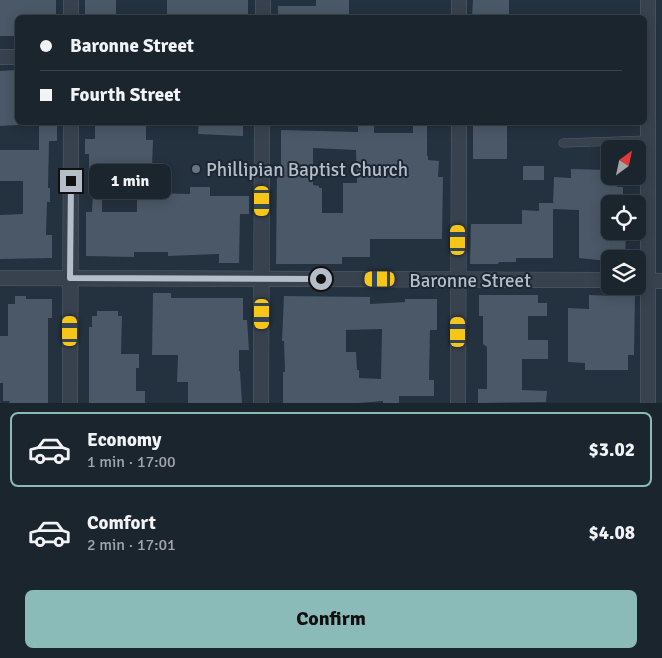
<!DOCTYPE html>
<meta charset="utf-8">
<style>
body{margin:0;font-family:Signika,sans-serif;background:#242d36;color:#f1f3f6;height:100vh;display:flex;flex-direction:column;font-size:19px;white-space:nowrap}
*{box-sizing:border-box;margin:0}
p{font-size:16px;color:#a0a5aa}
.icon{flex:none;width:28px;height:28px;fill:none;stroke:currentColor;stroke-width:2;stroke-linecap:round;stroke-linejoin:round}
.map{position:relative;height:403px;overflow:hidden}
.side{display:flex;flex-direction:column;background:#1b252e;flex:1}
.side>*{flex:none}
.hud{position:absolute;left:15px;top:15px;width:632px;height:110px;border-radius:8px;box-shadow:0 2px 12px #0003,0 0 0 1px #39424a;display:grid;align-content:center;height:110px;padding:0 25px;background:#1b252e}
.needle{width:32px;rotate:33deg}
.fabs{position:absolute;left:601px;top:140px;display:grid;gap:10px}
.fabs a{display:grid;place-items:center;width:45px;height:45px;border-radius:8px;background:#1b252e;box-shadow:0 2px 12px #0003,0 0 0 1px #39424a;font-size:25px}
.end{position:absolute;width:22px;height:22px;margin:-11px;border:6px solid #b5bdc9;background:#111;box-shadow:0 0 0 2px #111}
.from{border-radius:50%}
.bubble{position:absolute;height:35px;border-radius:8px;background:#1b252e;box-shadow:0 2px 12px #0003,0 0 0 1px #39424a;font-size:16px;font-weight:800;line-height:35px;text-align:center}
.car{position:absolute;width:15px;height:30px;margin:-15px -8px;border-radius:6px;box-shadow:0 0 4px 1px #0007;background:linear-gradient(#f5c518 24%,#345 0 40%,#f5c518 0 76%,#345 0 86%,#f5c518 0)}
.hud b{display:flex;align-items:center;gap:18px;height:48px;font-size:19px}
.hud b+b{border-top:1px solid #39424a}
.hud i{width:12px;height:12px;background:#f1f3f6}
ul{padding:9px 0 0;list-style:none}
li{display:flex;align-items:center;gap:15px;height:75px;margin:0 10px 8px;padding:0 15px;border:2px solid transparent;border-radius:8px}
li div{flex:1}
li b{display:block;font-size:19px}
li em{font-style:normal;font-weight:800}
li.on{border-color:#8bbbb9}
li>.icon{width:45px;height:45px;stroke-width:1.5}
.button{display:flex;gap:10px;margin-top:auto;padding:10px 25px}
.button a{flex:1;height:58px;border-radius:8px;background:#8bbbb9;color:#111;font-size:20px;font-weight:800;line-height:58px;text-align:center}
.map>svg:first-child{display:block}
.building{fill:#4a5867;fill-rule:evenodd}
.lines{fill:none;stroke-linecap:round;stroke-linejoin:round}
.lane-casing{stroke:#56606c;stroke-width:9}
.street-casing{stroke:#56606c;stroke-width:16}
.lane{stroke:#38424e;stroke-width:8}
.street{stroke:#38424e;stroke-width:15}
.route{stroke:#b5bdc9;stroke-width:6}
.worship-dot{fill:#6b7280;stroke:#1d2733;stroke-width:2}
.labels{text-anchor:middle;stroke-width:4;stroke-linejoin:round;paint-order:stroke}
.poi-label{font-size:19px;fill:#b5bdc9;stroke:#1d2733;text-anchor:start}
.street-label{font-size:19px;fill:#b5bdc9;stroke:#1d2733}
</style>
<div class="map">
<svg width="662" height="403" viewBox="0 0 662 403">
<rect width="100%" height="100%" fill="#24313e"/>
<g class="building">
<path d="M0 0H56V18H16V36H0Z"/>
<rect x="85" y="0" width="31" height="18"/>
<rect x="167" y="0" width="81" height="18"/>
<path d="M316 0H349V18H278V6H316Z"/>
<path d="M473 0H509V18H472Z"/>
<path d="M18 70V125L0 126V71Z"/>
<path d="M39 122 57 123V141H49L48 188H50V202H47L46 235H52V258L0 259V215L23 214V181H0V150H39Z"/>
<path d="M95 122H146V140H153L151 193 190 194V187H210V196H249V214H240L239 263H219V254L168 256V252H134V257L86 256V212H92L93 190H102V212H137V185H106V178L89 177V154H85V139H95Z"/>
<path d="M199 122H243V136L198 134Z"/>
<path d="M358 122H374V133H413V122H427V156H428V160L439 161 438 177H443L442 239H370V257H342V264H276L277 165H281V130L358 132ZM313 148 356 150 357 183H343V213H322V188H319V186L313 185Z"/>
<rect x="473" y="122" width="34" height="37"/>
<rect x="523" y="166" width="21" height="14"/>
<path d="M571 169 610 170V176H617V187H623V204H610V231H626L625 258H607V261L579 258V210L553 209V258H516V262H499L498 264H470L471 224H522V210L539 211V203H553V206L554 177 571 178Z"/>
<path d="M153 293H171V298H243V320H247L249 350H239V371H240L242 403H188V382H177L178 355H152Z"/>
<path d="M614 293H635L634 355H628V370H585V363L568 362V308L589 309V295L614 296Z"/>
<path d="M479 295H538V303H547V316H528V340H548V359H522V390L547 391 546 402 478 403V389H487V347L483 344V316H479Z"/>
<path d="M15 296H26V299H52V318H48V403H9L10 401H3V383H0V336H8V304H15Z"/>
<path d="M284 296 370 297V304L405 302V299H437V330H430L429 380H434V396H399V403H383V401L359 403H283V372H285L284 341H282ZM382 329 381 379 359 378V370H357L356 352H346V330Z"/>
<path d="M97 311H118V316H122L121 354H139V368H136V391H145V403H89V327H92V316H97Z"/>
</g>
<g class="lines">
<defs>
<path id="lane" d="M563 143 648 140"/>
<g id="street">
<path d="M71 18V0"/>
<path d="M263 18V0"/>
<path d="M459 18V0"/>
<path d="M0 57H18"/>
<path d="M0 278 610 280"/>
<path d="M638 280 662 281"/>
<path d="M70 403 71 122"/>
<path d="M261 403 262 122"/>
<path d="M458 403 459 122"/>
<path d="M648 403V0"/>
</g>
</defs>
<use href="#lane" class="lane-casing"/>
<use href="#street" class="street-casing"/>
<use href="#lane" class="lane"/>
<use href="#street" class="street"/>
</g>
<g class="lines">
<path class="route" d="M71 181 70 278 321 279"/>
</g>
<circle class="worship-dot" cx="196" cy="169" r="5"/>
<g class="labels">
<g class="poi-label">
<text x="206" y="176">Phillipian Baptist Church</text>
</g>
<g class="street-label">
<text x="470" y="287">Baronne Street</text>
</g>
</g>
</svg>
<div class="fabs">
<a><svg class="needle" viewBox="-14 -14 28 28"><path d="M0-13l5 13h-10z" fill="#e53935"/><path d="M0 13l5-13h-10z" fill="#a0a5aa"/></svg></a>
<a><svg class="icon" aria-label="locate" viewBox="0 0 24 24"><circle cx="12" cy="12" r="6"/><path d="M12 2v4M12 18v4M2 12h4M18 12h4"/></svg></a>
<a><svg class="icon" aria-label="layers" viewBox="0 0 24 24"><path d="M12 4l9 5-9 5-9-5zM3 14l9 5 9-5"/></svg></a>
</div>
<i class="end from" style="left:321px;top:279px"></i>
<i class="end" style="left:71px;top:181px"></i>
<div class="bubble" style="left:89px;top:164px;width:82px">1 min</div>
<i class="car" style="left:262px;top:201px;rotate:180deg"></i>
<i class="car" style="left:458px;top:240px;rotate:0deg"></i>
<i class="car" style="left:380px;top:279px;rotate:270deg"></i>
<i class="car" style="left:262px;top:314px;rotate:180deg"></i>
<i class="car" style="left:70px;top:331px;rotate:0deg"></i>
<i class="car" style="left:458px;top:332px;rotate:0deg"></i>
<div class="hud">
<b><i class="from"></i>Baronne Street</b>
<b><i></i>Fourth Street</b>
</div>
</div>
<section class="side">
<ul>
<li class="on"><svg class="icon" aria-label="car" viewBox="0 0 24 24"><path d="M5 17H2v-5l4-1 3-4h7l3 4 3 1v5h-3M9 17h6M6 11h13"/><circle cx="7" cy="17" r="2"/><circle cx="17" cy="17" r="2"/></svg><div><b>Economy</b><p>1 min · 17:00</p></div><em>$3.02</em></li>
<li><svg class="icon" aria-label="car" viewBox="0 0 24 24"><path d="M5 17H2v-5l4-1 3-4h7l3 4 3 1v5h-3M9 17h6M6 11h13"/><circle cx="7" cy="17" r="2"/><circle cx="17" cy="17" r="2"/></svg><div><b>Comfort</b><p>2 min · 17:01</p></div><em>$4.08</em></li>
</ul>
<div class="button"><a>Confirm</a></div>
</section>
